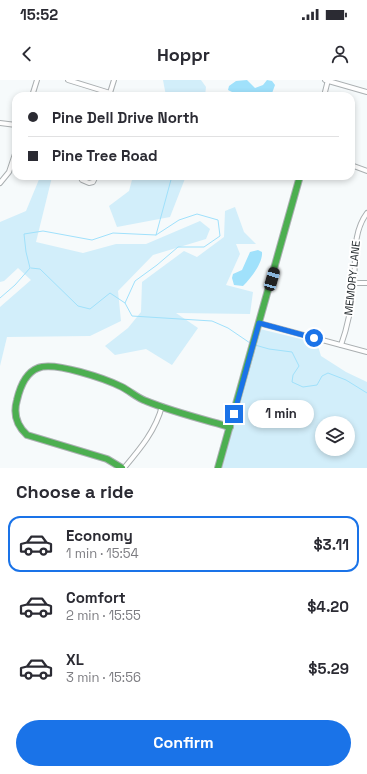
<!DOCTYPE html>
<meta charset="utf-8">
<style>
body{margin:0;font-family:"Space Grotesk",sans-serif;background:#f2f2f3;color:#2b2b33;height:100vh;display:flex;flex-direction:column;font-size:15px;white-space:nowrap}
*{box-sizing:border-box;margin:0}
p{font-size:13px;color:#7c7c81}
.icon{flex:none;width:22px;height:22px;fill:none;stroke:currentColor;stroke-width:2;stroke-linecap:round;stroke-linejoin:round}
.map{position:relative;height:388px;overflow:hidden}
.sheet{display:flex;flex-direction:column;background:#fff;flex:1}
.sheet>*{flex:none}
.top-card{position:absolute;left:12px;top:12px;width:343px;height:88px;border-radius:12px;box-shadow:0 2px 6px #0003;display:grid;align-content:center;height:88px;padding:0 16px;background:#fff}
.tools{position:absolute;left:315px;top:336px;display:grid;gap:8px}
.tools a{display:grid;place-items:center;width:40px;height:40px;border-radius:50%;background:#fff;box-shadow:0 2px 6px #0003;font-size:20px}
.end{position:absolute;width:18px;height:18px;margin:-9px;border:5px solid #1a73e8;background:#fff;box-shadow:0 0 0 2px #fff}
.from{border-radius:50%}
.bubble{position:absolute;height:28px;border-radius:14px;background:#fff;box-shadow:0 2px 6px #0003;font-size:13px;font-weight:800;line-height:28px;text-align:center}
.car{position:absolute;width:12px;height:24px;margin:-12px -6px;border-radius:5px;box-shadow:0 0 3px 1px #0007;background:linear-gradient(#222 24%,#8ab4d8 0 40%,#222 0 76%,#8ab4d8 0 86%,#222 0)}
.top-card b{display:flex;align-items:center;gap:14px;height:38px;font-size:15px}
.top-card b+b{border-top:1px solid #e1e1e2}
.top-card i{width:10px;height:10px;background:#2b2b33}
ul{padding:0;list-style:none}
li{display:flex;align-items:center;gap:12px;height:56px;margin:0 8px 6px;padding:0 8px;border:2px solid transparent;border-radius:12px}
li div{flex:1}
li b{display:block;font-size:15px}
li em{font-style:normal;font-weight:800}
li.selected{border-color:#1a73e8}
li>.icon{width:36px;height:36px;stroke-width:1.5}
h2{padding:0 16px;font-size:18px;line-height:48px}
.action{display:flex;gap:8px;margin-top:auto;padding:8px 16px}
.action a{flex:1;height:46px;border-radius:24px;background:#1a73e8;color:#fff;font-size:16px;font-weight:800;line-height:46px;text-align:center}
.status{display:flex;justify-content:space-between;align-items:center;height:28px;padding:0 20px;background:#fff;direction:ltr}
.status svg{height:11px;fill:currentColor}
header{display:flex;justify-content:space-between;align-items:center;height:52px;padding:0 16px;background:#fff;font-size:18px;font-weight:800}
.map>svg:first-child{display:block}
.green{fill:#d2eefa;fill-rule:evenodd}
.water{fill:#a0e1fb}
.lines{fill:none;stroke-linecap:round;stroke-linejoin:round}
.stream{stroke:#a0e1fb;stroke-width:1}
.street-casing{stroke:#aaafb1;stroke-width:6}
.fast-casing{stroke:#aaafb1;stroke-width:8}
.street{stroke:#fefefe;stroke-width:4}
.fast{stroke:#4caf50;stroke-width:6}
.route{stroke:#1a73e8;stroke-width:5}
.labels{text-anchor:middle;stroke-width:4;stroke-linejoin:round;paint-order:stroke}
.street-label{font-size:11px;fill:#1a2124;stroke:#fff}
</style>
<div class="status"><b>15:52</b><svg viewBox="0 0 49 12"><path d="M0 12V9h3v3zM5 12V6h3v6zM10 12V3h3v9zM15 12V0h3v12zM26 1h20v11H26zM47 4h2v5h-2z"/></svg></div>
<header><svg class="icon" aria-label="back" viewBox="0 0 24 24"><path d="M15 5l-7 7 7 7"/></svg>Hoppr<svg class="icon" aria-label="person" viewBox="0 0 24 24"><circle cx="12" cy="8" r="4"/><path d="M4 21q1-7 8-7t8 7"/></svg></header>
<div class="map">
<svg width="367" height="388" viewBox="0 0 367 388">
<rect width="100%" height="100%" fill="#f6fafb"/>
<g class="green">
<path d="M163 0H201L206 7 205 16H166Z"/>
<path d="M133 96H186L170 137 117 147 109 126 129 111Z"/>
<path d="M40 97H52L36 162 83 173 116 164H146L200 141 210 149 206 159 153 175 118 211 121 241 90 256 7 257 0 286V227L31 200 18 188 4 201 0 202V142L26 131Z"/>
<path d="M235 127 244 152 256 164H236L240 174 226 205 253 212 250 234 176 233 198 248 172 285 146 269 115 275 105 266 128 248 141 232 142 202 184 171 197 177 224 157 225 131Z"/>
<path d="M260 249 317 263 321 276 346 292 367 302V388H222L226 373H225ZM322 343H348V369H322Z"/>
</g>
<g class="water">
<path d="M247 0 255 8 263 5 267 0 272 1 275 5 271 16H240L228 10 229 6 236 1Z"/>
<path d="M258 170 262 172C263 183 251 198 243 206L234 205 232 198 233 194 242 190 250 172Z"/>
</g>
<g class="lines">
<g class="stream">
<path d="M156 155 172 96"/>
<path d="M31 188 40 189 78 226 90 229 110 213 125 223"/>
<path d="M0 218 15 205 30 188 26 172 24 154 43 151 92 160 113 153 156 155 179 140 197 134 218 140 220 156 204 167H178L157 185 135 201 125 223 132 236 212 241 228 248 250 263"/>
<path d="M255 265 269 269 292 272 299 286 293 295 292 302 303 307 317 305 322 296 328 293 346 300 367 313"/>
</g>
<defs>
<g id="street">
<path d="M68 0 110 13"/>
<path d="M325 0 367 12"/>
<path d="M32 16 37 0"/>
<path d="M109 16 114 0"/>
<path d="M324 16 328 0"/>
<path d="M0 43 16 45"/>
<path d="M351 85 367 91"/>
<path d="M80 96 82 100 89 103 93 102 96 96"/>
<path d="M0 103 9 92 16 71"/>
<path d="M354 203H367"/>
<path d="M259 243 367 272"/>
<path d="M341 265C348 246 352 223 354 202 356 179 352 153 367 133"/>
<path d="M124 388C140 369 156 350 162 326"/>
</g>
<g id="fast">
<path d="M122 388 107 379 27 355C16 345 13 334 17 320 20 307 25 293 38 288 54 281 106 299 122 307 130 311 137 318 146 321 173 332 202 339 230 347"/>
<path d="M218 388 300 96"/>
</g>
</defs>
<use href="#street" class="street-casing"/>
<use href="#fast" class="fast-casing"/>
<use href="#street" class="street"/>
<use href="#fast" class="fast"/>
</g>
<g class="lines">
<path class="route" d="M234 334 259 243 314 258"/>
</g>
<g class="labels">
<g class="street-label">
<text transform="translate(352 198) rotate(-84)" y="4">MEMORY LANE</text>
</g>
</g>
</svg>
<div class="tools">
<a><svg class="icon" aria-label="layers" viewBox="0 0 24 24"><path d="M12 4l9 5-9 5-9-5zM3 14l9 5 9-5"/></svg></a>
</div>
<i class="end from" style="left:314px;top:258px"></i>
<i class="end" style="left:234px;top:334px"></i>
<div class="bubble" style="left:248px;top:320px;width:66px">1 min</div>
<i class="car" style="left:272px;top:199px;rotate:16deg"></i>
<div class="top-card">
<b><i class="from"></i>Pine Dell Drive North</b>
<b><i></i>Pine Tree Road</b>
</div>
</div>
<section class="sheet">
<h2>Choose a ride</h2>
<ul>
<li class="selected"><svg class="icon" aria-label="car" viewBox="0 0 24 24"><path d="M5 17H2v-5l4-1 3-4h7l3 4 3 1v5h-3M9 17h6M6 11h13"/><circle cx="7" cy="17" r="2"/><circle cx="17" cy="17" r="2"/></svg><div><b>Economy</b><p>1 min · 15:54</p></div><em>$3.11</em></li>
<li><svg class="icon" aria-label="car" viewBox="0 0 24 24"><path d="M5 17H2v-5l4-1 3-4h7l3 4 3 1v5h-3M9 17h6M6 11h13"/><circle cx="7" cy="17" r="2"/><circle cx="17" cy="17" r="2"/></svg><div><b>Comfort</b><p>2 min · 15:55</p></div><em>$4.20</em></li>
<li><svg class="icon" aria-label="car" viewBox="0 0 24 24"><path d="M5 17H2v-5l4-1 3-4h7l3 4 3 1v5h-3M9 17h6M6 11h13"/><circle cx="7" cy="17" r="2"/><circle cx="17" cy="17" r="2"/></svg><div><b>XL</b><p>3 min · 15:56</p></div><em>$5.29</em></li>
</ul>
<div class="action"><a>Confirm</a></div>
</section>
